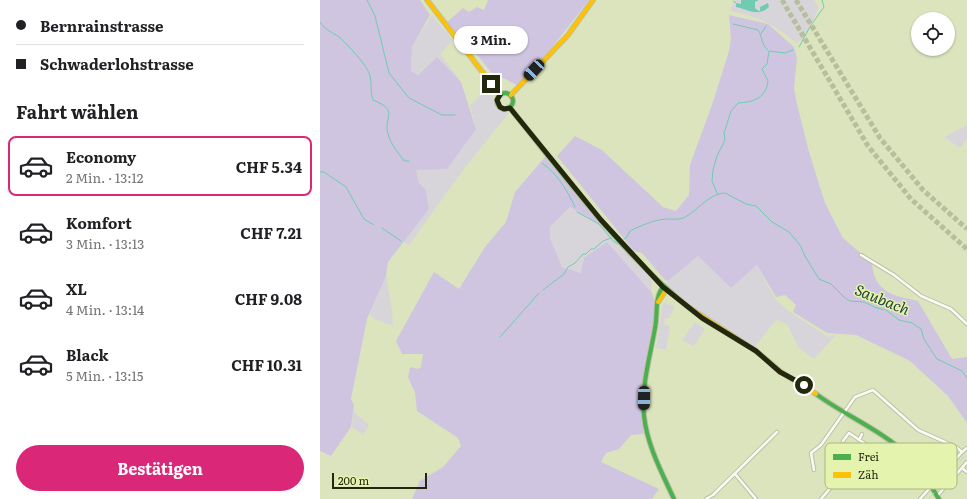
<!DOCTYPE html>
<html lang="de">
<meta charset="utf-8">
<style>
body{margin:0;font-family:Literata,serif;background:#f6f6f6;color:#202124;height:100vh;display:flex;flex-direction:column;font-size:15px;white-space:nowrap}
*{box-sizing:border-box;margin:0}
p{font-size:13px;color:#757577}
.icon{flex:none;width:22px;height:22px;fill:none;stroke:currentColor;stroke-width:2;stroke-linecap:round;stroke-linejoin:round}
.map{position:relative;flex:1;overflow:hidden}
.sheet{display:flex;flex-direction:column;background:#fff;width:320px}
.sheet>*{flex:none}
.guide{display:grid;align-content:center;height:88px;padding:0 16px;background:#fff}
.controls{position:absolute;left:591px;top:12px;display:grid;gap:8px}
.controls a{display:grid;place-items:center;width:44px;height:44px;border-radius:50%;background:#fff;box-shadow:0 1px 3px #0004;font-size:20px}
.scale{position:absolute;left:12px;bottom:10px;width:95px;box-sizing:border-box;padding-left:4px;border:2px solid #23280d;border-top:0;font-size:11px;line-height:14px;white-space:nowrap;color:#23280d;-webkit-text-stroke:3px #e4f4ae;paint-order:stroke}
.end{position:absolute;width:18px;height:18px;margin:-9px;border:5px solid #23280d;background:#fff;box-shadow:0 0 0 2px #fff}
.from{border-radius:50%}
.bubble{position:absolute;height:28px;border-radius:14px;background:#fff;box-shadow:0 1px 3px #0004;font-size:13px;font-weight:700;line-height:28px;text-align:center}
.car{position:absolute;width:12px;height:24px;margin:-12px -6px;border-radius:5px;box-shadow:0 0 3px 1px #0007;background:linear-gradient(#222 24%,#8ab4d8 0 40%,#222 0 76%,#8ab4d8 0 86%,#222 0)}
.guide b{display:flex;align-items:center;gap:14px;height:38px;font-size:15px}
.guide b+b{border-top:1px solid #e0e0e0}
.guide i{width:10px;height:10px;background:#202124}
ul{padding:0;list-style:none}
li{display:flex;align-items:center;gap:12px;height:60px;margin:0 8px 6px;padding:0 8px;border:2px solid transparent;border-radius:8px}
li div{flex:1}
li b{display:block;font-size:15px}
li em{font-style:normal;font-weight:700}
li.active{border-color:#db2777}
li>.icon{width:36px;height:36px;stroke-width:1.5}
h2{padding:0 16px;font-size:18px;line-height:48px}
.action{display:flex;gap:8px;margin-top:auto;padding:8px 16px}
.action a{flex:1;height:46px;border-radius:24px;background:#db2777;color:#fff;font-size:16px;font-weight:700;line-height:46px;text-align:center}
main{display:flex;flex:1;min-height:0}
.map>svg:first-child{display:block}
.green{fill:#d8d5da}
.forest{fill:#d0c5e1}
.water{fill:#6fccb0}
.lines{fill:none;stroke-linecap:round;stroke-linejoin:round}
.stream{stroke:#6fccb0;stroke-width:1}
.highway-tunnel{stroke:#b7be9b;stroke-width:5;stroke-dasharray:5 2.5;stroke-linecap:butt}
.street-casing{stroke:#bbc1a3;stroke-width:4.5}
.fast-casing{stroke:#bbc1a3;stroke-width:6}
.slow-casing{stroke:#bbc1a3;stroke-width:6}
.street{stroke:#fafbf5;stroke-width:2.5}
.fast{stroke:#4caf50;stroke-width:4}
.slow{stroke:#ffc107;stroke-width:4}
.rail{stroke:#ced1c5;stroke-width:1;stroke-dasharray:8 4;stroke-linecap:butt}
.route{stroke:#23280d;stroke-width:5}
.labels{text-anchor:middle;stroke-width:3;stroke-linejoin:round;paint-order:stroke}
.water-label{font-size:15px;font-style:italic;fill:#26413b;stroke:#e4f4ae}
.key{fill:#e4f4ae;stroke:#aab77e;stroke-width:1}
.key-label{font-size:11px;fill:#23280d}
</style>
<main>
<section class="sheet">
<div class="guide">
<b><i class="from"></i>Bernrainstrasse</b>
<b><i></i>Schwaderlohstrasse</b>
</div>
<h2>Fahrt wählen</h2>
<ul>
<li class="active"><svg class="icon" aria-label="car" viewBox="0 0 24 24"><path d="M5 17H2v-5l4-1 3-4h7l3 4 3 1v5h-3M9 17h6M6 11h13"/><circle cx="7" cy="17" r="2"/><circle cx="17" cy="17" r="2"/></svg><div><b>Economy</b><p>2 Min. · 13:12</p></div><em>CHF 5.34</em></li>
<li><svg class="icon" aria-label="car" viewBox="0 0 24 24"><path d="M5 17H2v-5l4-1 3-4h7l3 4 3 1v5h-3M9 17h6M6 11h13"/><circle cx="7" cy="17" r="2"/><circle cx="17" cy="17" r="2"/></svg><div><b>Komfort</b><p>3 Min. · 13:13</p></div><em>CHF 7.21</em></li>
<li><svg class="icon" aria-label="car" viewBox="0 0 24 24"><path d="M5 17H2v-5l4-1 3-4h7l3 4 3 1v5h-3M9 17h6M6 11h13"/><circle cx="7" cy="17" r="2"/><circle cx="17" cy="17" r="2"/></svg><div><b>XL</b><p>4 Min. · 13:14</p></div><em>CHF 9.08</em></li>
<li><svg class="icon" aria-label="car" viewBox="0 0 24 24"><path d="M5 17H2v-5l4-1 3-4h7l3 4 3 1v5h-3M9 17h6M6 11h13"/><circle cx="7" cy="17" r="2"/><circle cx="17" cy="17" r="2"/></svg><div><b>Black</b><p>5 Min. · 13:15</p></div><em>CHF 10.31</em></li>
</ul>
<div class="action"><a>Bestätigen</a></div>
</section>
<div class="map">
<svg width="647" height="499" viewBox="0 0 647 499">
<rect width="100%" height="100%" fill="#dce4be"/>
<g class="green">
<path d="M415 0H494L499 8 484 38 476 43C454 24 439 17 410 11Z"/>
<path d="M112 15 133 40 120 54 141 82 117 57 97 75 91 71 92 47Z"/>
<path d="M168 88 178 108 189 113 146 166 89 245 83 242 109 209 106 190 99 183 96 170 156 129 150 106Z"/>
<path d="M647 125V139L640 148 624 137Z"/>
<path d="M250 207 282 225 331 279 332 293 287 243 261 273 242 267 230 238V227Z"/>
<path d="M378 256 411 288 437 265 455 299 467 310 508 337 517 334 494 359 478 347 467 324 456 320 434 348 377 310 347 285 348 281Z"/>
<path d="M66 275 72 310 73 326 54 319 50 314Z"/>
<path d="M343 302 355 307 348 319 345 318 344 324 350 327 346 350 336 348Z"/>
<path d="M375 322 385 329 374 346 362 340Z"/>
<path d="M33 411 49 425 43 435 32 427Z"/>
</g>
<g class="forest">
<path d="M0 0H100L110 15 92 47 91 71 98 75 117 57 141 82 156 129 127 169 96 170 99 183 106 190 109 209 68 262 66 276 47 319 31 399 34 405 31 427 11 456 0 451Z"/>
<path d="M168 0H269L234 45 197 85 181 77 179 74 175 77 149 45 143 43 127 22 143 8 149 12 157 7 164 10Z"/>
<path d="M409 15 448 24 474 47 477 58 474 88 477 104 489 152 505 203 523 238 552 263C554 292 573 296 598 301L632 359 647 357V423L628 396 590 361 536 335 507 333 473 312 476 305 465 295 456 297 437 265 411 288 378 256 348 281 345 280 322 253 314 251 237 156 255 136 282 150 343 207 356 211 369 195 370 165 393 102 409 51 411 39Z"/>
<path d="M225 157 281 225 250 207 230 227V238L242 267 261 273 264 258 287 242 332 293 336 305C330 347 316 392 324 434L311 435 299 449 286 453 281 462 339 489 332 499H92L100 481 123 467 141 446 138 438 97 411 95 393 88 377 90 367 98 369 101 367 103 354H82L76 341 114 272 139 289 165 247 186 222 195 192Z"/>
</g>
<path class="water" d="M421 0H439L435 2V8L437 10 440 11V7L448 3 449 7C438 17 429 10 416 7V3L421 4Z"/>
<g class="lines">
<g class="stream">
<path d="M47 0 55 16 69 73 89 98 122 115H135"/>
<path d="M413 1 416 3"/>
<path d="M0 22C5 30 12 32 19 37 27 44 48 66 50 76 52 84 50 91 53 100 80 111 63 116 68 134 71 145 78 152 84 161H89"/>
<path d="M413 24 438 30C443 37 440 43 448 50"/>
<path d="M441 34 446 26"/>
<path d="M479 47 491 25 504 7 502 0"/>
<path d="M222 163C237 173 247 190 255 207"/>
<path d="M0 172H4L26 187 44 219 54 225"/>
<path d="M398 195 392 181 393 170 397 156 405 140 404 133 411 111 418 103C434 102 446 98 448 81L442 69 447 64 449 51 465 53 473 50"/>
<path d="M257 212 279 224 293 241 298 244"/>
<path d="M62 228 81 241"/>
<path d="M304 239 307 237 310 231C320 226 334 220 345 219 351 219 358 220 363 218 377 212 389 193 405 193L426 204 436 206 452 222 469 232 480 245 485 256 499 279 511 284 525 298 530 301 544 302 557 308 566 310 579 320 592 323 601 329 604 339 617 359 642 371 647 378"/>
<path d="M223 290 244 274 248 267 255 263 263 254H266L271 249H274L283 241 291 238"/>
<path d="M180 337 219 293"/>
</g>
<g class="highway-tunnel">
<path d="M462 0 548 146 591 199 647 249"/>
<path d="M476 0 560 138 603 190 647 229"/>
</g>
<defs>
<g id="street">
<path d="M541 255 574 275 601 296 631 309 647 324"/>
<path d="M539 440 542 434"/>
<path d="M642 452 647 448"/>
<path d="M642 468 647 472"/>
<path d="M494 470 491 453 501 445 535 397 553 390 598 430 636 447 642 452 600 499"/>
<path d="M415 474 436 499"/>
<path d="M617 496 647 462"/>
<path d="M386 499 393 495 457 432"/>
<path d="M501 499 547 445 529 433 523 441"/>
</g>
<g id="fast">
<circle cx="185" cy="101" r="8"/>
<path d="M190 108C245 176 302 255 371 309"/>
<path d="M343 287C334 299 338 314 335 328 330 357 321 386 324 416 327 445 342 473 354 499"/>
<path d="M496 394C526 416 561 430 589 456 601 467 610 485 619 499"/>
</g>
<g id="slow">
<path d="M107 0 180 95"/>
<path d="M191 95 248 35 273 0"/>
<path d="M338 302 346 290"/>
<path d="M371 309 436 351 461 372 496 394"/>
</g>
</defs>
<use href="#street" class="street-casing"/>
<use href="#fast" class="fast-casing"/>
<use href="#slow" class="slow-casing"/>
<use href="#street" class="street"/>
<use href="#fast" class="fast"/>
<use href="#slow" class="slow"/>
<path class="rail" d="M609 499 647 453"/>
</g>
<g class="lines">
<path class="route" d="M171 84 180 95 177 100 180 107 184 109 190 108 281 220 343 287 382 318 436 351 460 372 484 385"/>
</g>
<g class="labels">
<g class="water-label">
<text transform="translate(562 300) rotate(22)" y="5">Saubach</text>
</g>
</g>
<rect x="505" y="443" width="132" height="46" rx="6" class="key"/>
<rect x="513" y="454" width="18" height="6" fill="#4caf50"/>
<rect x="513" y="472" width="18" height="6" fill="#ffc107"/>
<g class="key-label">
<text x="538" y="461">Frei</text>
<text x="538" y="479">Zäh</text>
</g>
</svg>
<div class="controls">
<a><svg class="icon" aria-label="locate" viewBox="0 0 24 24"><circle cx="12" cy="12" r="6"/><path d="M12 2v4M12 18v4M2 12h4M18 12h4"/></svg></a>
</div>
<div class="scale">200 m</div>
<i class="end from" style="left:484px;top:385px"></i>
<i class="end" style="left:171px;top:84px"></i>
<div class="bubble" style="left:134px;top:26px;width:74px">3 Min.</div>
<i class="car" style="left:214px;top:70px;rotate:223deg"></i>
<i class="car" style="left:324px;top:398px;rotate:181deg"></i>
</div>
</main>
